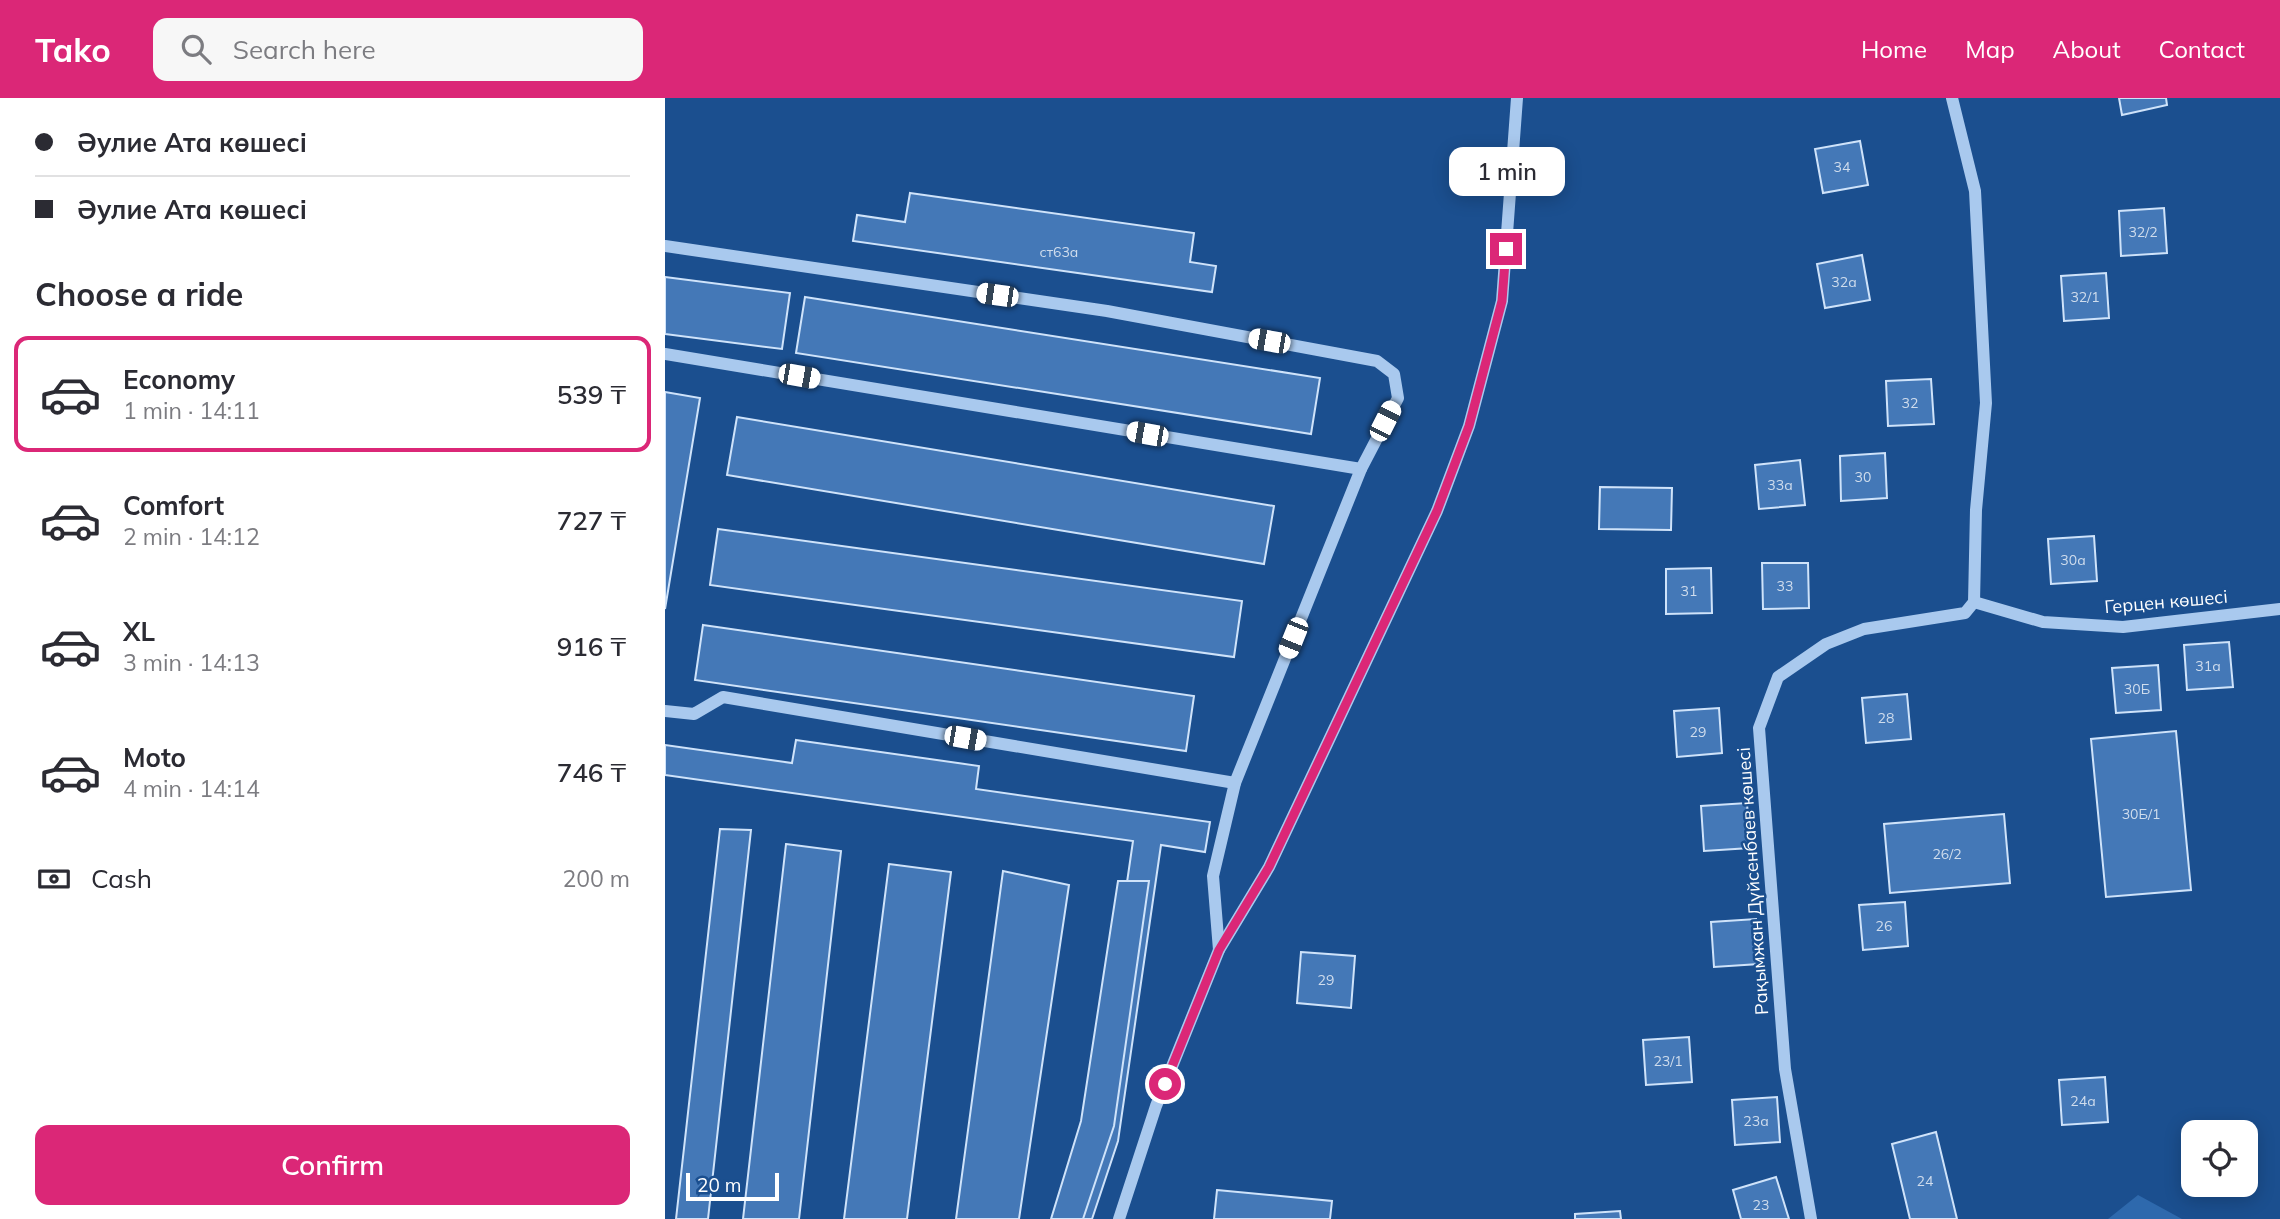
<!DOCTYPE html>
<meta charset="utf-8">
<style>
body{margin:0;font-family:Mulish,sans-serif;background:#f7f7f7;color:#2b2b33;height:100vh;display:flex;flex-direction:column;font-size:26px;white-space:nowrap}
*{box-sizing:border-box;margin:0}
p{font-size:23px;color:#7c7c81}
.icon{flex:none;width:38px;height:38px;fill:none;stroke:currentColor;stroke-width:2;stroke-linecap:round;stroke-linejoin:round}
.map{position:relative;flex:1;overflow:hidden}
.side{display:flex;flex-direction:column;background:#fff;width:665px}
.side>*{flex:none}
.guide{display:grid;align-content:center;height:154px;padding:0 35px;background:#fff}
.tools{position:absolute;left:1516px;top:1022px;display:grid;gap:14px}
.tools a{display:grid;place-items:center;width:77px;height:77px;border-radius:14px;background:#fff;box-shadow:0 4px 18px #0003;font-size:35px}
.scale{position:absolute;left:21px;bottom:18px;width:93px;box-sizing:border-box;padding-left:7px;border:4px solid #fff;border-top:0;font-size:19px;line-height:24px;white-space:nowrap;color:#fff;-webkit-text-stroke:5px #1b4f8f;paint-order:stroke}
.end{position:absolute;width:32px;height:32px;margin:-16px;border:9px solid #db2777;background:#fff;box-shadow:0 0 0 4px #fff}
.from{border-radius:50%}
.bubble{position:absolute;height:49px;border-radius:14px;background:#fff;box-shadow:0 4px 18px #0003;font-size:23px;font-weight:600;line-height:49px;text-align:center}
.car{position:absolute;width:21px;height:42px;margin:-21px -10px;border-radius:9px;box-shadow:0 0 5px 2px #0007;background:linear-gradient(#fff 24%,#345 0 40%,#fff 0 76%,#345 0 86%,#fff 0)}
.guide b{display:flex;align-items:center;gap:24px;height:66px;font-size:26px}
.guide b+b{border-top:2px solid #e1e1e2}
.guide i{width:18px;height:18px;background:#2b2b33}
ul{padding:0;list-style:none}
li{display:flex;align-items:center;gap:21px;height:116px;margin:0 14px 10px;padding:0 21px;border:4px solid transparent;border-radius:14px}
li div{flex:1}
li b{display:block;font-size:26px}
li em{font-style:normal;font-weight:600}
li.active{border-color:#db2777}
li>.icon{width:63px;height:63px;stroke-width:1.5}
h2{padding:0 35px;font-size:32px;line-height:84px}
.pay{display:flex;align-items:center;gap:18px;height:77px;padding:0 35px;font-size:26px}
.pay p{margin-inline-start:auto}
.action{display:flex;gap:14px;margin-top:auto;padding:14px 35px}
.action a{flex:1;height:80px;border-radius:14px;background:#db2777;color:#fff;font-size:28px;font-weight:600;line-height:80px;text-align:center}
header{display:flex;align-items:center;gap:42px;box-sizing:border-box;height:98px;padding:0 35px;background:#db2777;color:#fff}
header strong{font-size:33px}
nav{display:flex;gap:38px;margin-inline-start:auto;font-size:24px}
.search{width:490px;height:63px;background:#f7f7f7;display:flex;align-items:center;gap:18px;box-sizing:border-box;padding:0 24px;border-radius:14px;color:#7c7c81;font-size:26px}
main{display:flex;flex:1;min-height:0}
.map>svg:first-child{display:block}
.green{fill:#2e69ad}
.building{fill:#4478b7;stroke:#cfe3fa;stroke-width:2}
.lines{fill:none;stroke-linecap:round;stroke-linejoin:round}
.minor{stroke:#a9c9ee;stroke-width:12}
.route{stroke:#db2777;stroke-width:9}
.labels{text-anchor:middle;stroke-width:5;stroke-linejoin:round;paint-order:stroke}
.number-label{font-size:14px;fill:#d0dded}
.street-label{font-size:18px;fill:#fff;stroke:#1b4f8f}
</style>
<header>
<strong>Tako</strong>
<div class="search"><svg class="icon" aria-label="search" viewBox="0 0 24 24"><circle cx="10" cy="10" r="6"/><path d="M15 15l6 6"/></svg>Search here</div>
<nav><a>Home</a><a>Map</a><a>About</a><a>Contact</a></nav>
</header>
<main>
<section class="side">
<div class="guide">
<b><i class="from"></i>Әулие Ата көшесі</b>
<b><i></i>Әулие Ата көшесі</b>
</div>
<h2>Choose a ride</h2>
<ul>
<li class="active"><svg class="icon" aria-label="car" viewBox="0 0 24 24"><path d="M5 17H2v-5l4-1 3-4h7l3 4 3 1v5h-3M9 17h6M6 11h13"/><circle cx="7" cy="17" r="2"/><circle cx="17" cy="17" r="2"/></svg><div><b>Economy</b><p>1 min · 14:11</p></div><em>539 ₸</em></li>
<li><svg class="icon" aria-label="car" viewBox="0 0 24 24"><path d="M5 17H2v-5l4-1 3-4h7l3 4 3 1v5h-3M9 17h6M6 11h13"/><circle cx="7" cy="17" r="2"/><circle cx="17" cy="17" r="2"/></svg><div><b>Comfort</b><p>2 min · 14:12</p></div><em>727 ₸</em></li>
<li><svg class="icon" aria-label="car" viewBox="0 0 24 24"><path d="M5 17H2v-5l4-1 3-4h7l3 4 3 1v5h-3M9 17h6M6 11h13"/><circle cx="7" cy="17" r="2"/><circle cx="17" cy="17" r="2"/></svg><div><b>XL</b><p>3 min · 14:13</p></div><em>916 ₸</em></li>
<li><svg class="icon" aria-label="car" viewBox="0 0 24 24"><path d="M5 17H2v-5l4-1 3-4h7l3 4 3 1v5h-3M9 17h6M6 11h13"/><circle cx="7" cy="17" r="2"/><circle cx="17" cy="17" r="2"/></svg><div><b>Moto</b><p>4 min · 14:14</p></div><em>746 ₸</em></li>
</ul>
<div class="pay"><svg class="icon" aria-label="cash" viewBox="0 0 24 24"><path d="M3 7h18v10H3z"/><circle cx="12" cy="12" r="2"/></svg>Cash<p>200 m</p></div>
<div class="action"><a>Confirm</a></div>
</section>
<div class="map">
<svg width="1615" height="1121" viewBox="0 0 1615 1121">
<rect width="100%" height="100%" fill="#1b4f8f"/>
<path class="green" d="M1473 1097 1517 1121H1443Z"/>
<g class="building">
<path d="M1454 0H1501L1502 7 1457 17Z"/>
<path d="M1195 43 1203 87 1158 95 1150 51Z"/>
<path d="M245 95 529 135 525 164 551 168 547 194 188 143 192 117 240 124Z"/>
<path d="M1499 110 1502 155 1456 158 1454 113Z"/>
<path d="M1197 157 1205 202 1160 210 1152 166Z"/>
<path d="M1441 175 1444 220 1399 223 1396 178Z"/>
<path d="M0 179 125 195 117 251 0 236Z"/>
<path d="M140 199 655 280 646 336 131 255Z"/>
<path d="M1266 281 1269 326 1223 328 1221 283Z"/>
<path d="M0 294 35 300 0 511Z"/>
<path d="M72 319 609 408 599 466 62 377Z"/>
<path d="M1220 355 1222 400 1176 403 1175 358Z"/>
<path d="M1135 362 1140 407 1094 411 1090 367Z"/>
<path d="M935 389 1007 390 1006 432 934 431Z"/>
<path d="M53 431 577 503 569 559 45 487Z"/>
<path d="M1429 438 1432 483 1386 486 1383 441Z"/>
<path d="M1097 465H1143L1144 510 1098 511Z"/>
<path d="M1046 470 1047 515 1001 516V471Z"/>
<path d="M38 527 529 598 521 653 30 582Z"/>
<path d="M1564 544 1568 589 1522 592 1519 547Z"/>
<path d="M1493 567 1496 612 1451 615 1447 570Z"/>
<path d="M1242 596 1246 641 1201 645 1197 600Z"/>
<path d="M1054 610 1057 655 1012 659 1009 613Z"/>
<path d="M1511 633 1526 792 1441 799 1426 641Z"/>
<path d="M131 642 314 668 311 691 545 724 540 754 496 747 453 1043 427 1121H398L425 1039 468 743 0 677V647L127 665Z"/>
<path d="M1082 705 1085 750 1039 753 1036 708Z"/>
<path d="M1339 716 1345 785 1225 795 1219 726Z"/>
<path d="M55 731 86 732 43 1121H11Z"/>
<path d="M121 746 176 753 134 1121H78Z"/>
<path d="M224 766 286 774 242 1121H179Z"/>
<path d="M338 773 404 787 354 1121H291Z"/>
<path d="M453 783H484L449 1028 418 1121H386L416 1023Z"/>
<path d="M1240 804 1243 848 1198 852 1194 807Z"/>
<path d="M1091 821 1094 866 1049 869 1046 824Z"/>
<path d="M636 854 690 858 686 910 632 905Z"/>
<path d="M1024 939 1027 984 981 987 978 942Z"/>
<path d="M1440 979 1443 1024 1397 1027 1394 982Z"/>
<path d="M1112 999 1115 1044 1070 1047 1067 1002Z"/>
<path d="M1271 1034 1292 1121H1245L1227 1046Z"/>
<path d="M1111 1079 1124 1121H1076L1068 1092Z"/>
<path d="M552 1092 667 1103 665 1121H549Z"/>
<path d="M955 1113 956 1121H910V1116Z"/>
</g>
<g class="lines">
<g class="minor">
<path d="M0 148 442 213 712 263 729 276 733 300 696 371 570 685 548 778 554 852"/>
<path d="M0 256 696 371"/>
<path d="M1309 504 1378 524 1458 529 1615 511"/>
<path d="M0 613 29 616 58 599 570 685"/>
<path d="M454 1121 491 1008 554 852 604 769 772 413 804 328 837 203 852 0"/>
<path d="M1146 1121 1120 971 1094 630 1113 579 1161 546 1199 531 1300 515 1309 504 1311 412 1321 305 1310 93 1287 0"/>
</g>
</g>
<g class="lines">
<path class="route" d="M500 986 554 852 604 769 772 413 804 328 837 203 841 151"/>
</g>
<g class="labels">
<g class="number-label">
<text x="1177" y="74">34</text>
<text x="1478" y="139">32/2</text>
<text x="394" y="159">ст63а</text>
<text x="1179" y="189">32а</text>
<text x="1420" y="204">32/1</text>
<text x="1245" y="310">32</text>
<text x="1198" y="384">30</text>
<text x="1115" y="392">33а</text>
<text x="1408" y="467">30а</text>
<text x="1120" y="493">33</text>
<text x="1024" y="498">31</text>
<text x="1543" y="573">31а</text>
<text x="1472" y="596">30Б</text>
<text x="1221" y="625">28</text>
<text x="1033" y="639">29</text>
<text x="1476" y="721">30Б/1</text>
<text x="1282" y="761">26/2</text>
<text x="1219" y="833">26</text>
<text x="661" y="887">29</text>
<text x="1003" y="968">23/1</text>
<text x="1418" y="1008">24а</text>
<text x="1091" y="1028">23а</text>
<text x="1260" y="1088">24</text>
<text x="1096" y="1112">23</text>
</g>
<g class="street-label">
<text transform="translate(1501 504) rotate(-5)" y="6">Герцен көшесі</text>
<text transform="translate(1088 783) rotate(-94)" y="6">Рақымжан Дүйсенбаев көшесі</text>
</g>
</g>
</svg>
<div class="tools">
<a><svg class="icon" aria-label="locate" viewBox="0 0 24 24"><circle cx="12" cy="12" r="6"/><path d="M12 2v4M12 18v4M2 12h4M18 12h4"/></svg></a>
</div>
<div class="scale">20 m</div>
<i class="end from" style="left:500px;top:986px"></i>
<i class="end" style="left:841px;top:151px"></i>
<div class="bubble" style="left:784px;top:49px;width:116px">1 min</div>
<i class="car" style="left:332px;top:197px;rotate:278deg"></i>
<i class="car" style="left:604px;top:243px;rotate:280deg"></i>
<i class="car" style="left:134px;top:278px;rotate:100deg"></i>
<i class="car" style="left:720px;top:323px;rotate:27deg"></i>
<i class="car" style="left:482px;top:336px;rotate:280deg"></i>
<i class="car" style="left:628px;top:540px;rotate:202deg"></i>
<i class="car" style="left:300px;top:640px;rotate:100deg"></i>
</div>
</main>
